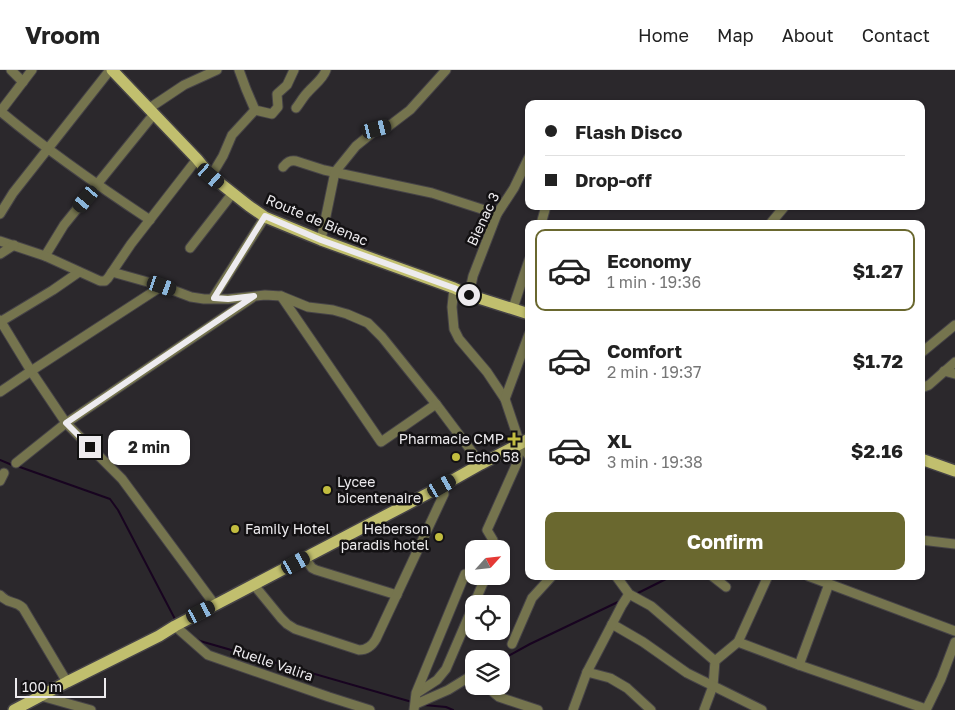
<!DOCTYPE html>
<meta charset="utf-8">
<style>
body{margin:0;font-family:"Golos Text",sans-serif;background:#f6f6f6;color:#222;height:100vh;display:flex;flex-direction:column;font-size:19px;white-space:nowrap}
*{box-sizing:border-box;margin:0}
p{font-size:16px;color:#767676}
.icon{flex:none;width:28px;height:28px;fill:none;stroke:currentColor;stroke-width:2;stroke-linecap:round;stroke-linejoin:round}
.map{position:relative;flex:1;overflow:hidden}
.details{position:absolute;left:525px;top:150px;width:400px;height:360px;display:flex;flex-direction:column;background:#fff;border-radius:10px;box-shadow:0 1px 4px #0004}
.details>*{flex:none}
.top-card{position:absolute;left:525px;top:30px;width:400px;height:110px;border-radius:10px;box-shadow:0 1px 4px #0004;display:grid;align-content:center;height:110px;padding:0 20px;background:#fff}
.needle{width:32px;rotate:63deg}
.fabs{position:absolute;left:465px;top:470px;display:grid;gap:10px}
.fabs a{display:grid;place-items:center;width:45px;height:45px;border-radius:10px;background:#fff;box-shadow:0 1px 4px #0004;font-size:25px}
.scale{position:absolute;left:15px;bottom:12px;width:91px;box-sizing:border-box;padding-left:5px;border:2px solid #edebee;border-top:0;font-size:14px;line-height:18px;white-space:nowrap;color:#edebee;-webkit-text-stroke:4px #131113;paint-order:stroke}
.end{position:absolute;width:22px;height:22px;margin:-11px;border:6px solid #edebee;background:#111;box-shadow:0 0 0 2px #111}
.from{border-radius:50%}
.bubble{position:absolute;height:35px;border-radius:10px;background:#fff;box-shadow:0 1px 4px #0004;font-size:16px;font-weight:700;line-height:35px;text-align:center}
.car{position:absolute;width:15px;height:30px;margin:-15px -8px;border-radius:6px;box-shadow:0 0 4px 1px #0007;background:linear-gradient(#222 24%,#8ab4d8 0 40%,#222 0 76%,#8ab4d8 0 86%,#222 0)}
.top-card b{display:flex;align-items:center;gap:18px;height:48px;font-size:19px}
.top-card b+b{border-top:1px solid #e0e0e0}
.top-card i{width:12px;height:12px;background:#222}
ul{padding:9px 0 0;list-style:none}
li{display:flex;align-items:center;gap:15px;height:82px;margin:0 10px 8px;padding:0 10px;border:2px solid transparent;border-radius:10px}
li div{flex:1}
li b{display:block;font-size:19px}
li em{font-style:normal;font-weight:700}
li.on{border-color:#6a682f}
li>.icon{width:45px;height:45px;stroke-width:1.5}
.primary-button{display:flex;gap:10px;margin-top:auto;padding:10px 20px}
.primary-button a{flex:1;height:58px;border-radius:10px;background:#6a682f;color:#fff;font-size:20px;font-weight:700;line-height:58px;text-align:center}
header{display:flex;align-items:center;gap:30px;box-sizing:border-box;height:70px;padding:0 25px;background:#fff;border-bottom:1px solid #e0e0e0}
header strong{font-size:24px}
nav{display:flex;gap:28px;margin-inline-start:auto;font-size:18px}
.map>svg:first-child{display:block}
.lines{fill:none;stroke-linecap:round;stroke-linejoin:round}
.stream{stroke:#180420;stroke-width:2}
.minor-casing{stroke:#464347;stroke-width:11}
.major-casing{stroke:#464347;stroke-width:14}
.minor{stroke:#75744e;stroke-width:9}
.major{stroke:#c1bf6e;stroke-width:11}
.route{stroke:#edebee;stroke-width:6}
.poi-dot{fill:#c2bd3f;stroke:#131113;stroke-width:2}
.labels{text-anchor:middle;stroke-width:5;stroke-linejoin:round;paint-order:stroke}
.street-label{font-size:14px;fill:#edebee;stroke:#131113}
.poi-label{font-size:14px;fill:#edebee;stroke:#131113;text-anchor:start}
</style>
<header>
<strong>Vroom</strong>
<nav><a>Home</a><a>Map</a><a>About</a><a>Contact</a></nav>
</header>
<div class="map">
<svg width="955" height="640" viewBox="0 0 955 640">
<rect width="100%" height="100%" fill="#2b282c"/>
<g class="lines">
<g class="stream">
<path d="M0 390 12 395"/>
<path d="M17 396 110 429 118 440 176 551"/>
<path d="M636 524 672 506"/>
<path d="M196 569 200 571 412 632"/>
<path d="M501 590 530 574 620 531"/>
<path d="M424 635 446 637 453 640"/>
</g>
<defs>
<g id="minor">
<path d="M11 0 23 12"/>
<path d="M239 0 246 19 255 40 272 44 278 37 277 24 287 15 294 0"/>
<path d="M296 38C300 33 303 27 308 22 314 15 323 9 326 0"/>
<path d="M148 39 184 15 217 0"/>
<path d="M0 41C48 81 97 115 150 150"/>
<path d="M0 42 32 0"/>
<path d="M283 97C287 92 290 90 296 91L324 100 432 123 497 144"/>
<path d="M211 106 223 86 232 65 255 40"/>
<path d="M0 144 13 123 110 0"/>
<path d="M541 154 546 136"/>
<path d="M770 154 785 136"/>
<path d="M321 170 335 102 356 76 377 59 389 56 410 40 446 0"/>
<path d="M0 171 45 186 64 155 154 44"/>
<path d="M190 178 232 124"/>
<path d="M0 184 14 175"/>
<path d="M45 186 100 211H105L108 208 131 174 197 89"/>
<path d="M112 202 162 216 191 227 204 229H228L265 225 281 226 308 237 333 240 347 244 368 253 382 267 436 334 481 394"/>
<path d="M454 218 452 237 454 259 459 269 487 302 505 329 520 374 529 386"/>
<path d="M469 225 473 206 497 144 514 118 529 87"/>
<path d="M281 226 381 372 436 334"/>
<path d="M213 228 265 147"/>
<path d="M513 238 529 190"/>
<path d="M0 250 31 301 66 353 122 409 215 535"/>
<path d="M0 252 53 220 79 202"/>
<path d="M921 283 955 255"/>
<path d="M944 301 955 304"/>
<path d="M921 318 929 315 955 292"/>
<path d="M0 322 31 301 162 216"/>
<path d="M505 329 529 264"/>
<path d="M16 393 66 353 252 228"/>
<path d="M0 411 4 403"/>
<path d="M921 470 955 474"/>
<path d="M495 479 493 470 487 460 517 393 520 374"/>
<path d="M305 488 312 498 316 500 397 525"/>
<path d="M616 506 629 524 651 536 715 591 713 616 704 640"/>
<path d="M712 506 726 517"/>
<path d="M808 506 955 561"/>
<path d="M254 515 281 548 287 554 295 559 359 580C367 580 372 576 376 569L444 424 442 416"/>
<path d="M0 525C9 535 15 530 23 538L67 612"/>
<path d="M474 534 486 506"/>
<path d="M612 554 643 572 687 603 762 640"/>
<path d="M175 556 208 585 329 627 370 640"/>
<path d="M738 572 799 595 926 639"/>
<path d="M512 574 532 528 552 506"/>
<path d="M715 591 738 572 768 506"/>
<path d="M799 595 829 514"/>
<path d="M587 602 610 608 627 618 651 640"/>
<path d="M492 616 493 622 499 627 538 640"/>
<path d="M417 623 437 610 446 599 474 534"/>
<path d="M41 626 91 640"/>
<path d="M416 634 448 620 474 604"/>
<path d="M414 640 416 623 465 504"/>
<path d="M573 640 587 602 622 535 629 524"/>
<path d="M926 640 941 609 955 572"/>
</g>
<g id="major">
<path d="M112 0 197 89 211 106 249 136 265 147 321 170 454 218 469 225 529 244"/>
<path d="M921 389 955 401"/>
<path d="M14 640 67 612 159 566 175 556 442 416 481 394 529 369"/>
</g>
</defs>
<use href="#minor" class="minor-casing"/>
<use href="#major" class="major-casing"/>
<use href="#minor" class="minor"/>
<use href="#major" class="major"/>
</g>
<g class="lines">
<path class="route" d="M90 377 66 353 254 226 228 229 214 228 265 146 321 170 454 218 469 225"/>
</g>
<g class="poi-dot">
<path d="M511.5 361.5h5v5h5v5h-5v5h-5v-5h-5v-5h5z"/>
<circle cx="456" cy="387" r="5"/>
<circle cx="327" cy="420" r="5"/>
<circle cx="235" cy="459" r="5"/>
<circle cx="439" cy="467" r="5"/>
</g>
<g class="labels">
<g class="street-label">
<text transform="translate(483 149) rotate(-65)" y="5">Bienac 3</text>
<text transform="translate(317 150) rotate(23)" y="5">Route de Bienac</text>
<text transform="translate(273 593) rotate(19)" y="5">Ruelle Valira</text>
</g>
<g class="poi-label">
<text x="504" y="374" text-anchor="end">Pharmacie CMP</text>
<text x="466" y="392">Echo 58</text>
<text x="337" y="417">Lycee<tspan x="337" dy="16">bicentenaire</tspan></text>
<text x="245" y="464">Family Hotel</text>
<text x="429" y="464" text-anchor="end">Heberson<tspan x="429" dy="16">paradis hotel</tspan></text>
</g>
</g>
</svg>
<div class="fabs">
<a><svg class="needle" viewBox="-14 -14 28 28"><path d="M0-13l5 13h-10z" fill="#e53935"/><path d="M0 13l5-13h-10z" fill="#767676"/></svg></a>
<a><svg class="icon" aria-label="locate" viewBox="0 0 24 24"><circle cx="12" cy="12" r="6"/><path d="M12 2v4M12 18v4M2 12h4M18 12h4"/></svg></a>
<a><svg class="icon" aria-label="layers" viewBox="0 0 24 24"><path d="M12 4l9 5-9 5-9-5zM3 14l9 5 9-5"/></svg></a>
</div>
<div class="scale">100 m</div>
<i class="end from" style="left:469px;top:225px"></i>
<i class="end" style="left:90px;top:377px"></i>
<div class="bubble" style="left:108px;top:360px;width:82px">2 min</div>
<i class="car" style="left:377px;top:59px;rotate:76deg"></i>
<i class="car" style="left:211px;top:106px;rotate:131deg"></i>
<i class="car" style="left:86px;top:129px;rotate:220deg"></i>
<i class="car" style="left:162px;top:216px;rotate:109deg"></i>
<i class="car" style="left:442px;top:416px;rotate:60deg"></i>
<i class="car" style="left:296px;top:493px;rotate:61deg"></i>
<i class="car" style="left:201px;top:542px;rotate:63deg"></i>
<div class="top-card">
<b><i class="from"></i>Flash Disco</b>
<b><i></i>Drop-off</b>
</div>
<section class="details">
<ul>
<li class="on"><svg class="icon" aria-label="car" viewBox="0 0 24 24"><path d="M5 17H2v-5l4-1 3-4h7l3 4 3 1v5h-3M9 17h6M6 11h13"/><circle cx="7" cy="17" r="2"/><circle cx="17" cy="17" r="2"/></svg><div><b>Economy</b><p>1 min · 19:36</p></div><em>$1.27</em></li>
<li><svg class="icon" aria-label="car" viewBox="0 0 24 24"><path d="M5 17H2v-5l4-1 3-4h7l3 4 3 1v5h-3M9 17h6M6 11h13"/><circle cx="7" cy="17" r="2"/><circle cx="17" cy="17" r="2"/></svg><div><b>Comfort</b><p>2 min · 19:37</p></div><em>$1.72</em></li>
<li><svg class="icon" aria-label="car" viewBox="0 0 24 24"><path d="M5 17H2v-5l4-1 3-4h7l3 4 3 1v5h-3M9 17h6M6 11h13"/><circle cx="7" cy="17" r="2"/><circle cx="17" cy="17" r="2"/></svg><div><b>XL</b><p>3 min · 19:38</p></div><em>$2.16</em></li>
</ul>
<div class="primary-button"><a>Confirm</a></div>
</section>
</div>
